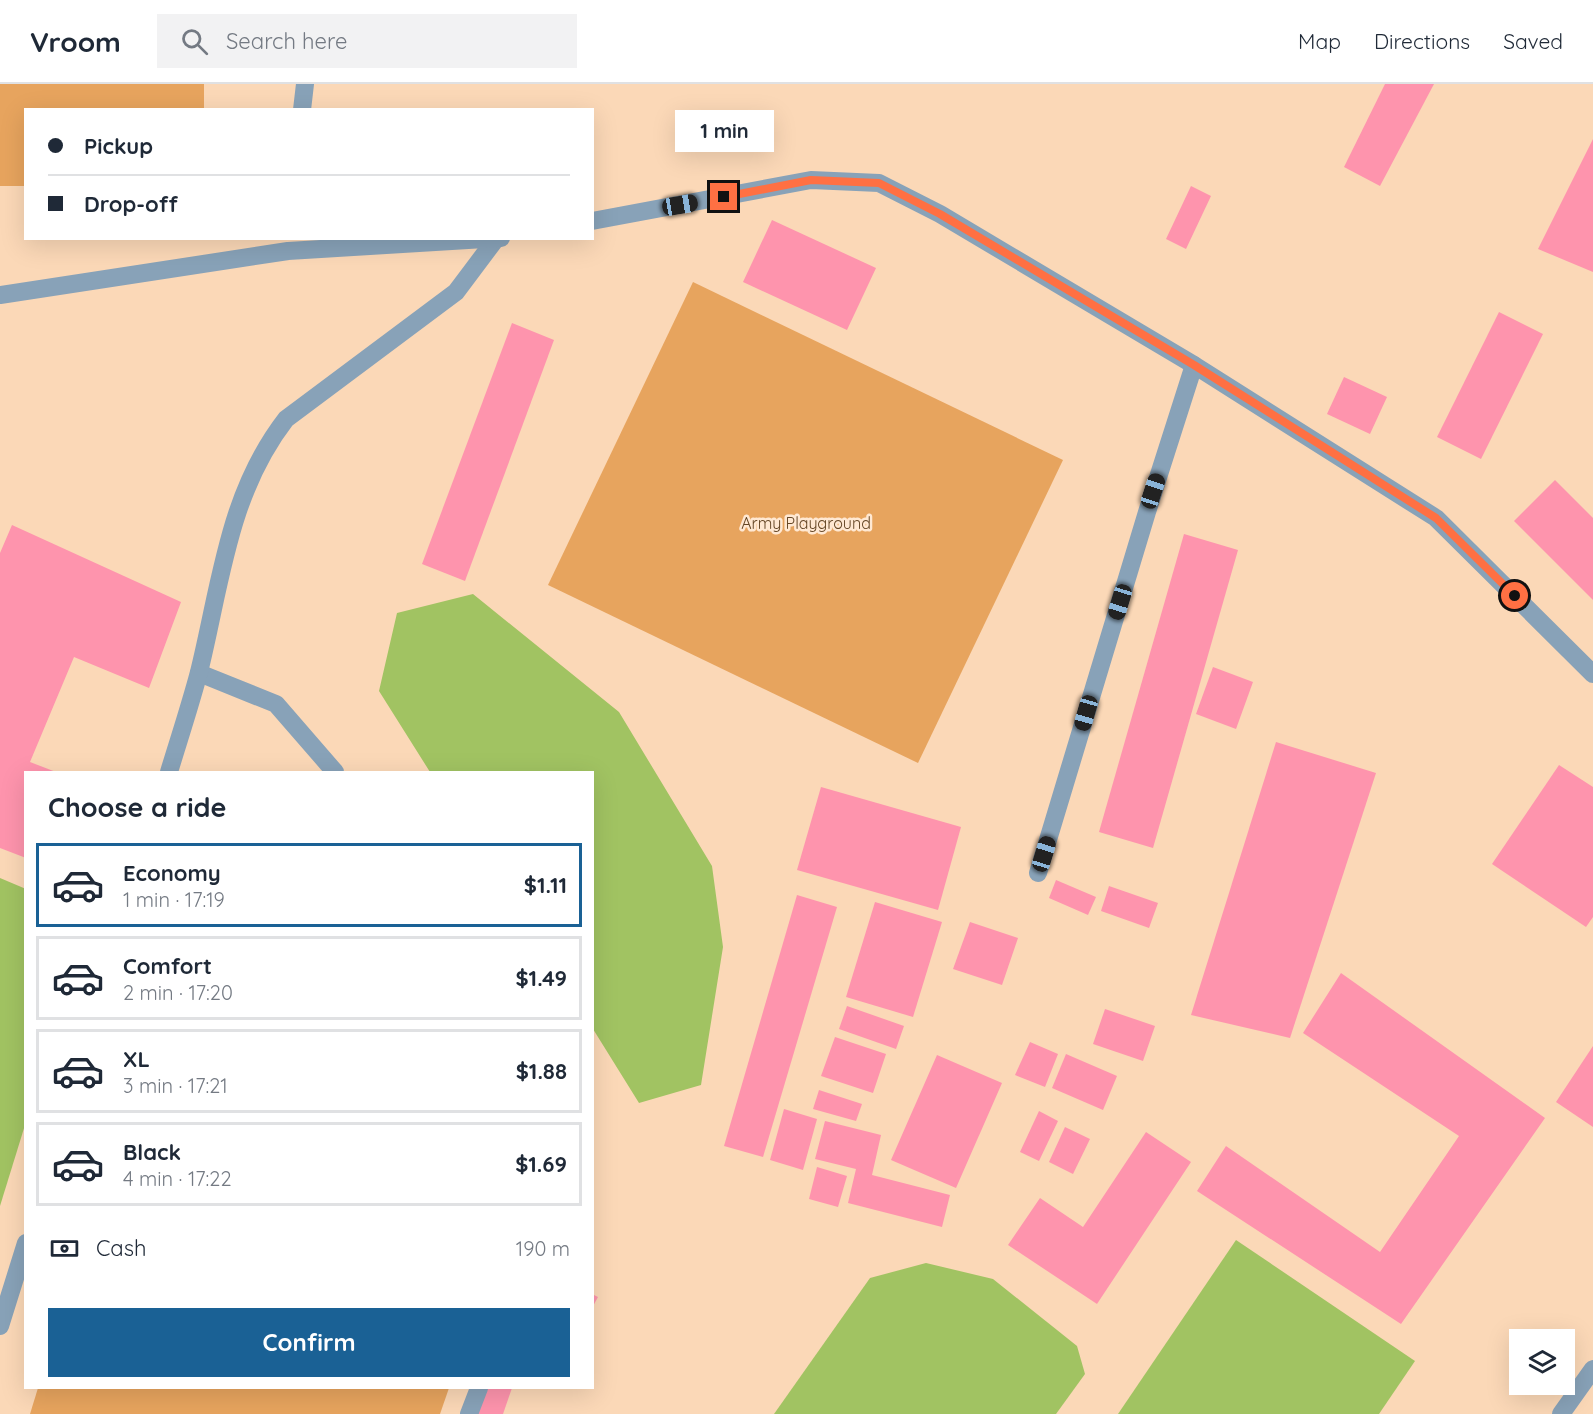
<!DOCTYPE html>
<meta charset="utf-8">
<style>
body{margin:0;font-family:Quicksand,sans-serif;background:#f2f2f3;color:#1f2937;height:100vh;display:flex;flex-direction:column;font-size:22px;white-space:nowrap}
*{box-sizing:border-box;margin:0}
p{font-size:20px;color:#747a83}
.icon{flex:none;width:33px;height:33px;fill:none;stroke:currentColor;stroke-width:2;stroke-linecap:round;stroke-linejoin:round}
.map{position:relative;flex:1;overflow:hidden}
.drawer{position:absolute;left:24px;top:687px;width:570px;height:618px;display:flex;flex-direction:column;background:#fff;border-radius:0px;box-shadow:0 6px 24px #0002}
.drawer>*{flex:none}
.hud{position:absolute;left:24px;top:24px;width:570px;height:132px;border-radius:0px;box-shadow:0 6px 24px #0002;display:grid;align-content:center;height:132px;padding:0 24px;background:#fff}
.controls{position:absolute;left:1509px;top:1245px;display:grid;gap:12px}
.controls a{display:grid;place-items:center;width:66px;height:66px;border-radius:0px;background:#fff;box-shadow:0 6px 24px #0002;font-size:30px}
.end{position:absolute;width:27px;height:27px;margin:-14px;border:8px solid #ff7043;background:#111;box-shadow:0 0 0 3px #111}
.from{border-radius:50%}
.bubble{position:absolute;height:42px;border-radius:0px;background:#fff;box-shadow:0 6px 24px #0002;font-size:20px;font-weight:700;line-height:42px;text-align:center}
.car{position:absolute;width:18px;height:36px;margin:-18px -9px;border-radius:8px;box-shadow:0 0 4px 2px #0007;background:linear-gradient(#222 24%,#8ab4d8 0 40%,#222 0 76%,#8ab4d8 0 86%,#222 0)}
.hud b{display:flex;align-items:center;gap:21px;height:57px;font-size:22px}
.hud b+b{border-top:2px solid #e0e1e3}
.hud i{width:15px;height:15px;background:#1f2937}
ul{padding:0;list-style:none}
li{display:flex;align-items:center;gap:18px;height:84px;margin:0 12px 9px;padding:0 12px;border:3px solid #e0e1e3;border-radius:0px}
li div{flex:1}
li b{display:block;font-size:22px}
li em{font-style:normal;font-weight:700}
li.current{border-color:#1a6195}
li>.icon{width:54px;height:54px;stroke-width:1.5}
h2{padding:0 24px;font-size:27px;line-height:72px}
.pay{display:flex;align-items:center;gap:15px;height:66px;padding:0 24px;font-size:22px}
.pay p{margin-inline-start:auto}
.primary-button{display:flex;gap:12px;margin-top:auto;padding:12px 24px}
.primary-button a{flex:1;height:69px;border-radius:0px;background:#1a6195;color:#fff;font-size:24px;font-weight:700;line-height:69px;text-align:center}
header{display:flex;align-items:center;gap:36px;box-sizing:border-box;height:84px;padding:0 30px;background:#fff;border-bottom:2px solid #e0e1e3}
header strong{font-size:28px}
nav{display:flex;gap:33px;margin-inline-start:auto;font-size:21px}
.search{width:420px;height:54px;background:#f2f2f3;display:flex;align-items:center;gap:15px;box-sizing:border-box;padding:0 21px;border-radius:0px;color:#747a83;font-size:22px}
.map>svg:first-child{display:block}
.green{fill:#e7a45e}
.water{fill:#a1c362}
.building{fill:#fe94ad}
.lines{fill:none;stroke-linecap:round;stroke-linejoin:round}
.minor{stroke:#88a2b8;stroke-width:18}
.tertiary{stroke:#88a2b8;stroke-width:18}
.route{stroke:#ff7043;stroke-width:8}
.labels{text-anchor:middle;stroke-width:5;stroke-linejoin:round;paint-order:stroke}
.park-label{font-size:16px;fill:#654625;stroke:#ffe8d2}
</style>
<header>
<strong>Vroom</strong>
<div class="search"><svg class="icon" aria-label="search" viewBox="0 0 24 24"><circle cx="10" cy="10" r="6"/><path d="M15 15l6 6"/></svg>Search here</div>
<nav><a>Map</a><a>Directions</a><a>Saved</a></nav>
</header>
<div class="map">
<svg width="1593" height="1330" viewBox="0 0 1593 1330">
<rect width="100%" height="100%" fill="#fbd8b7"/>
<g class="green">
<path d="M0 0H204V25L26 26 25 102H0Z"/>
<path d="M693 198 1063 376 918 679 548 501Z"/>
<path d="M38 1304H449L440 1330H30Z"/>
</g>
<g class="water">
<path d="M473 510 619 628 712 782 723 863 701 1001 639 1019 593 945 592 688H430L379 607 397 529Z"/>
<path d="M0 794 26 805 25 1041 0 1122Z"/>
<path d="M1236 1156 1415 1277 1379 1330H1118Z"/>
<path d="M926 1179 993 1195 1077 1262 1085 1290 1056 1330H774L870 1194Z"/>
</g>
<g class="building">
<path d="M1385 0H1434L1380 102 1344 83Z"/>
<path d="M1593 55V188L1538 165Z"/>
<path d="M1191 102 1211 112 1186 165 1166 155Z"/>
<path d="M772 136 876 184 847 246 743 198Z"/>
<path d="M1499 228 1543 250 1481 375 1437 353Z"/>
<path d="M512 239 554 256 465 497 422 480Z"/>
<path d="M1344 293 1387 313 1370 350 1327 330Z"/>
<path d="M1555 396 1593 434V516L1514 437Z"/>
<path d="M12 441 181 518 149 604 74 573 30 678 56 688H26V774L0 764V469Z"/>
<path d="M1184 450 1238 466 1153 764 1099 748Z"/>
<path d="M1213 583 1253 598 1236 645 1196 630Z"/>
<path d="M1276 658 1376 689 1290 954 1191 931Z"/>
<path d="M1559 681 1593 703V833L1586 843 1492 780Z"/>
<path d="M821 703 961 743 938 826 797 786Z"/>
<path d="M1056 796 1096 813 1088 831 1049 814Z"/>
<path d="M1109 802 1158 819 1149 844 1101 827Z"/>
<path d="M797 811 837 823 763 1073 724 1062Z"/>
<path d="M875 818 942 838 913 933 846 913Z"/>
<path d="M970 838 1018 854 1002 901 953 885Z"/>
<path d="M1341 889 1545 1034 1401 1240 1197 1107 1226 1062 1380 1168 1459 1052 1303 949Z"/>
<path d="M847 922 904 942 896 965 839 945Z"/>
<path d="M1105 925 1155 942 1143 977 1093 960Z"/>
<path d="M835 953 886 970 873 1009 821 992Z"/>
<path d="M1030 958 1058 970 1045 1003 1015 991Z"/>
<path d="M1593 962V1043L1556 1018Z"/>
<path d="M1066 970 1117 992 1103 1026 1052 1004Z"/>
<path d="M937 971 1002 999 956 1104 891 1076Z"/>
<path d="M819 1006 862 1020 856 1037 813 1025Z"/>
<path d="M784 1025 817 1035 803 1086 770 1076Z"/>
<path d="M1039 1027 1058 1037 1039 1077 1020 1068Z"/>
<path d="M825 1037 881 1051 872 1091 950 1111 942 1143 848 1119 856 1085 815 1075Z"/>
<path d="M1065 1043 1090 1055 1073 1090 1049 1078Z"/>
<path d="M1146 1048 1191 1078 1097 1220 1008 1161 1040 1114 1083 1143Z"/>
<path d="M817 1083 847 1092 838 1123 809 1115Z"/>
<path d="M592 1210 598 1213 592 1224Z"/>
<path d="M480 1304H512L503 1330H471Z"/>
</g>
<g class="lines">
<g class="minor">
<path d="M302 26 305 0"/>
<path d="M199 589 276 620 335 688"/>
<path d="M169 688C179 655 190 622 199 588 221 499 228 410 286 335L456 208 495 156"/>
<path d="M1038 789 1147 428 1194 281"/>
<path d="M0 1242 26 1159"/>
<path d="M469 1330 479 1304"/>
</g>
<g class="tertiary">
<path d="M592 137 811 96 879 99 940 130 1194 281 1436 434 1593 590"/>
<path d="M0 211 288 167 501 154"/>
<path d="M1561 1330 1593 1285"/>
</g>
</g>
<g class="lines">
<path class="route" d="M724 113 811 96 879 99 940 130 1194 281 1436 434 1515 512"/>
</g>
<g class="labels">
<g class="park-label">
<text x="806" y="445">Army Playground</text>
</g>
</g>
</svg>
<div class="controls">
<a><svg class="icon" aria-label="layers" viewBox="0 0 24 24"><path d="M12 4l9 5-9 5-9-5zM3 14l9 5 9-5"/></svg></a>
</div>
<i class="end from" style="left:1515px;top:512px"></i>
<i class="end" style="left:724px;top:113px"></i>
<div class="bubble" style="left:675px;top:26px;width:99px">1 min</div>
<i class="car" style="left:680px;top:121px;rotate:80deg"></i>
<i class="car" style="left:1153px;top:407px;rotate:18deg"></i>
<i class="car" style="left:1120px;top:518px;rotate:197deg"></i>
<i class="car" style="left:1086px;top:629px;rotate:196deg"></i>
<i class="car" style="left:1044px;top:770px;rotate:17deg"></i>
<div class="hud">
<b><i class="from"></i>Pickup</b>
<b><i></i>Drop-off</b>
</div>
<section class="drawer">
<h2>Choose a ride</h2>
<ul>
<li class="current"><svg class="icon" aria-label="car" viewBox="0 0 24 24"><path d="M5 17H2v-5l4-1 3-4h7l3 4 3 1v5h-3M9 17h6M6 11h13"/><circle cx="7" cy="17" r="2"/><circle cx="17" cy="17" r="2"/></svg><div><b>Economy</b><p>1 min · 17:19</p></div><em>$1.11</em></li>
<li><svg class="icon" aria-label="car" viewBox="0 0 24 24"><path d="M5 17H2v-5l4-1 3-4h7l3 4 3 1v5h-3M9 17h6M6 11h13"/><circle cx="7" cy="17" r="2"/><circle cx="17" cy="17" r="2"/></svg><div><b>Comfort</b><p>2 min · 17:20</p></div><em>$1.49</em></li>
<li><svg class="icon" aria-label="car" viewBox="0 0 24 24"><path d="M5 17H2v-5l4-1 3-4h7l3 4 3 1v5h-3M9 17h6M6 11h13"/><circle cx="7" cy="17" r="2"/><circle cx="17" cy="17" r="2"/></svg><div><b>XL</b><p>3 min · 17:21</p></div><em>$1.88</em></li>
<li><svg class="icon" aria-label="car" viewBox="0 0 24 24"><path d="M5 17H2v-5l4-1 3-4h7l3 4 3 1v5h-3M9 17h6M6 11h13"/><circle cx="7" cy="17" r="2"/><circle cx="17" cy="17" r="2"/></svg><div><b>Black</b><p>4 min · 17:22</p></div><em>$1.69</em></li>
</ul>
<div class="pay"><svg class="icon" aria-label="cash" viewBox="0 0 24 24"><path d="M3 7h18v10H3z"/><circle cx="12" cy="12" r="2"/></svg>Cash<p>190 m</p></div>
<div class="primary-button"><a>Confirm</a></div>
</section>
</div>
